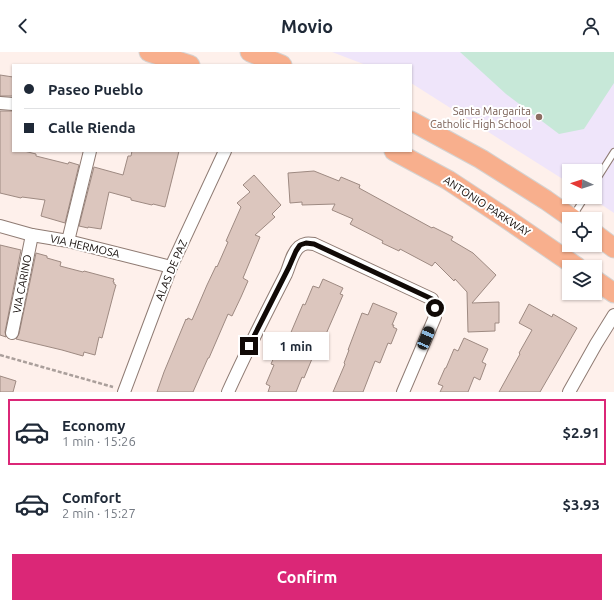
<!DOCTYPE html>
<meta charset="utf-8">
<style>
body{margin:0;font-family:Ubuntu,sans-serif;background:#f6f6f7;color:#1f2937;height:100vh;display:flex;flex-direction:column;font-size:15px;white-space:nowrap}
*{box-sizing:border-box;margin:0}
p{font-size:13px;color:#747a83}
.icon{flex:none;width:22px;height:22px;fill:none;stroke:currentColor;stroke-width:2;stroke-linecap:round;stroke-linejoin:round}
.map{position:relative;height:340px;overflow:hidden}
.drawer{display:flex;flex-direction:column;background:#fff;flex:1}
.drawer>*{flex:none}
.banner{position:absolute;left:12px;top:12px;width:400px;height:88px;border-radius:0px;box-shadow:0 1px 3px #0004;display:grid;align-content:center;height:88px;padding:0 12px;background:#fff}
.needle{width:26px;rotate:273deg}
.buttons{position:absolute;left:562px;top:112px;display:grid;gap:8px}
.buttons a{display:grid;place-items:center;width:40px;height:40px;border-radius:0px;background:#fff;box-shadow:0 1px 3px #0004;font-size:20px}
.end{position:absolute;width:18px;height:18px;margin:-9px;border:5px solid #110a07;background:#fff;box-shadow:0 0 0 2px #fff}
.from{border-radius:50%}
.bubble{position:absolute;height:28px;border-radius:0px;background:#fff;box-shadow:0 1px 3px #0004;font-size:13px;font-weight:600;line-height:28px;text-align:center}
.car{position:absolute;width:12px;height:24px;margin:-12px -6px;border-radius:5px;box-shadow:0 0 3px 1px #0007;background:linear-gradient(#222 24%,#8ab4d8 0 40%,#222 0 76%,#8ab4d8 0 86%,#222 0)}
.banner b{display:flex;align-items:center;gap:14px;height:38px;font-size:15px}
.banner b+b{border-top:1px solid #e0e1e3}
.banner i{width:10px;height:10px;background:#1f2937}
ul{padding:7px 0 0;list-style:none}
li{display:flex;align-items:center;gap:12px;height:66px;margin:0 8px 6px;padding:0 4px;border:2px solid transparent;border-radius:0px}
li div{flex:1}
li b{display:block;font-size:15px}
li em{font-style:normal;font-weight:600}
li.selected{border-color:#db2777}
li>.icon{width:36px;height:36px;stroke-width:1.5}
.cta{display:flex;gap:8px;margin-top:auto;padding:8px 12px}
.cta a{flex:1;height:46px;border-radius:0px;background:#db2777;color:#fff;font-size:16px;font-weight:600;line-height:46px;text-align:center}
header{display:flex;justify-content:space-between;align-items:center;height:52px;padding:0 12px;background:#fff;font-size:18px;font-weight:600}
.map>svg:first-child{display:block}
.education{fill:#efe5fa}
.green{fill:#c7e8d8}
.building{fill:#dcc6be;stroke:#9e8a82}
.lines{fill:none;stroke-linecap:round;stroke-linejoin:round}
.service-casing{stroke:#8f7b73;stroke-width:8}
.minor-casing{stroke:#8f7b73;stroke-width:14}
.primary-casing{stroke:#d4d3d2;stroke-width:21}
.path{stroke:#aa9f9b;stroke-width:2.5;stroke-dasharray:4 2;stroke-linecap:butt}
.service{stroke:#fff;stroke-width:6}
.minor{stroke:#fff;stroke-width:12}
.primary{stroke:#f8af8d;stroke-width:19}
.route{stroke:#110a07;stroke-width:5}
.education-dot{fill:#8d6e63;stroke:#fff;stroke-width:1.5}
.labels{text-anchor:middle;stroke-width:4;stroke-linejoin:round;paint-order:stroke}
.education-label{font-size:11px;fill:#785e54;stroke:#fff;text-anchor:end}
.street-label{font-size:11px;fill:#110a07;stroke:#fff}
</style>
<header><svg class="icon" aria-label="back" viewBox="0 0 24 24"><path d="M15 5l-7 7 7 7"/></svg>Movio<svg class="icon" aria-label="person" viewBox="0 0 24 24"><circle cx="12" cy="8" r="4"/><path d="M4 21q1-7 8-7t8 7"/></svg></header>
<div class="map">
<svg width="614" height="340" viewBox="0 0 614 340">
<rect width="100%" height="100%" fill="#fef0eb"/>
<path class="education" d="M332 0H614V161L590 145H595V119H569V131L411 31V13H366Z"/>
<path class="green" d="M460 0H614V31L584 77 559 82 506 42Z"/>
<g class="building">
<path d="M0 23 13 25V44H0Z"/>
<path d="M0 59H13V99H24L36 102V104L68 112 69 110 79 113 65 171 41 164 45 148 22 145 21 146 0 141Z"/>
<path d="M132 99H179L165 155 153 152 152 153 131 148V146L109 140 101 177 88 175V176L79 174 94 115 123 123 128 104H131Z"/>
<path d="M314 119 339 129 341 125 360 133 359 136 432 176 433 175 453 185 451 188 473 201 496 223 472 251 499 250V271H495V279L468 280 467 240 455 227 454 229 435 210 432 214 400 197 399 199 382 191 383 189 350 172 353 167 332 158 335 152 302 153V150L290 151 288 121Z"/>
<path d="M254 123 281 153 272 162 275 165 255 183 260 185 243 226 248 229 241 245 232 264 228 262 209 306H208L193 340H157L164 320 186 267 187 268 188 266 192 268 207 233 216 214 217 215 228 190 226 189 241 155 237 151 250 140 243 133Z"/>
<path d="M0 193 21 198 5 280 6 285 0 283Z"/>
<path d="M36 201 47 204V206L61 210 60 214 83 220 84 219 114 227 113 230H114V232L116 233 114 240 102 286 99 285 95 303 84 300 83 304 62 298 16 287 19 282Z"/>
<path d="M323 227 343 236 340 242 343 243 326 282H325L321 291 319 290 304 326 302 325 296 340H268L270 334 266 332 274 313 271 312 278 296 283 298 288 285H289L303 252 305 253 313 234 319 236Z"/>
<path d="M373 251 397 261 392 273H394L393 275 397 277 391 292 388 291 380 311 375 309 363 340H333L345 312 344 311 349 298H348L362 261 368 263Z"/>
<path d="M529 252 552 265 553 262 577 276 540 340H499L520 302 519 301 532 278 519 271Z"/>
<path d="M464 286 488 297 482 310 486 312 480 328 474 325 468 340H440L443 334 438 332 445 316H446L454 297 458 299Z"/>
<path d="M0 324 16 329 13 340H0Z"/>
</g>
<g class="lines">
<defs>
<g id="service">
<path d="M595 130 614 100"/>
<path d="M573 164 585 145"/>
</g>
<g id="minor">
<path d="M0 51 13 52"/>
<path d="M0 174 32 183 68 189 171 215"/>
<path d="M68 189 90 99"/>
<path d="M12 281 32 183"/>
<path d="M124 340 171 215 225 99"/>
<path d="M228 340C246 300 266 261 286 222 290 213 292 201 299 195 304 191 308 191 314 192L432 247 435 256V265L403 340"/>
<path d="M569 340 596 292 614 263"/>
</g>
<g id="primary">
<path d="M149 0 190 13"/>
<path d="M250 0 282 13"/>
<path d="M411 69 481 107 546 148 573 167"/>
<path d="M394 99 448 128 504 165 577 215"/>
<path d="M595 182 614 196"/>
<path d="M595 228 614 241"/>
</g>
</defs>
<use href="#service" class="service-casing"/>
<use href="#minor" class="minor-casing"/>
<use href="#primary" class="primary-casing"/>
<path class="path" d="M0 303 113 335"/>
<use href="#service" class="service"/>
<use href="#minor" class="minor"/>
<use href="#primary" class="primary"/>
</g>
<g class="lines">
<path class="route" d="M249 294 289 215 296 199 300 193 306 191 314 192 432 247 435 256"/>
</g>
<circle class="education-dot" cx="539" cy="65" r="4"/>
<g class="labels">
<g class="education-label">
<text x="531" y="63">Santa Margarita<tspan x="531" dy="13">Catholic High School</tspan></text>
</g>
<g class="street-label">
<text transform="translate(487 154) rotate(33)" y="4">ANTONIO PARKWAY</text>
<text transform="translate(85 194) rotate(13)" y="4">VIA HERMOSA</text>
<text transform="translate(171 218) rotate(-67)" y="4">ALAS DE PAZ</text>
<text transform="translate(22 232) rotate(-79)" y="4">VIA CARINO</text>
</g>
</g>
</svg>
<div class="buttons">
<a><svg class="needle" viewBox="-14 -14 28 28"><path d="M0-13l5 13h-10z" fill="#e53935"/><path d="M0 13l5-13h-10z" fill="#747a83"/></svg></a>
<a><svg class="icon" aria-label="locate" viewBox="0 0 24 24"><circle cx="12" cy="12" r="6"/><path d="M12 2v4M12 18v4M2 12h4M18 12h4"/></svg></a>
<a><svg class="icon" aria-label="layers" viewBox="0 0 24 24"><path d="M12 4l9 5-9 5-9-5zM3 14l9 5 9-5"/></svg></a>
</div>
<i class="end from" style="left:435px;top:256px"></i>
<i class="end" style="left:249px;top:294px"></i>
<div class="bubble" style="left:263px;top:280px;width:66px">1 min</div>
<i class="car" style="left:426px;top:286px;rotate:23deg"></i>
<div class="banner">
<b><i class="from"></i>Paseo Pueblo</b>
<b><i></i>Calle Rienda</b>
</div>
</div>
<section class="drawer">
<ul>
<li class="selected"><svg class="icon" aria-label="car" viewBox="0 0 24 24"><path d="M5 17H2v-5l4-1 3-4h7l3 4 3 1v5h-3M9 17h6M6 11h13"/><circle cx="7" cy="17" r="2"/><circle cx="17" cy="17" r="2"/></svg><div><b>Economy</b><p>1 min · 15:26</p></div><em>$2.91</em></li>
<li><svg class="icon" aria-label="car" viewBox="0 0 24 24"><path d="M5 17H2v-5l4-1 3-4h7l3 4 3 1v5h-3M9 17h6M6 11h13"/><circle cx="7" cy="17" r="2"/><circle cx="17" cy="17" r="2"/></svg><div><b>Comfort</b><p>2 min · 15:27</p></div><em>$3.93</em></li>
</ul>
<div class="cta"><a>Confirm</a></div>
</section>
